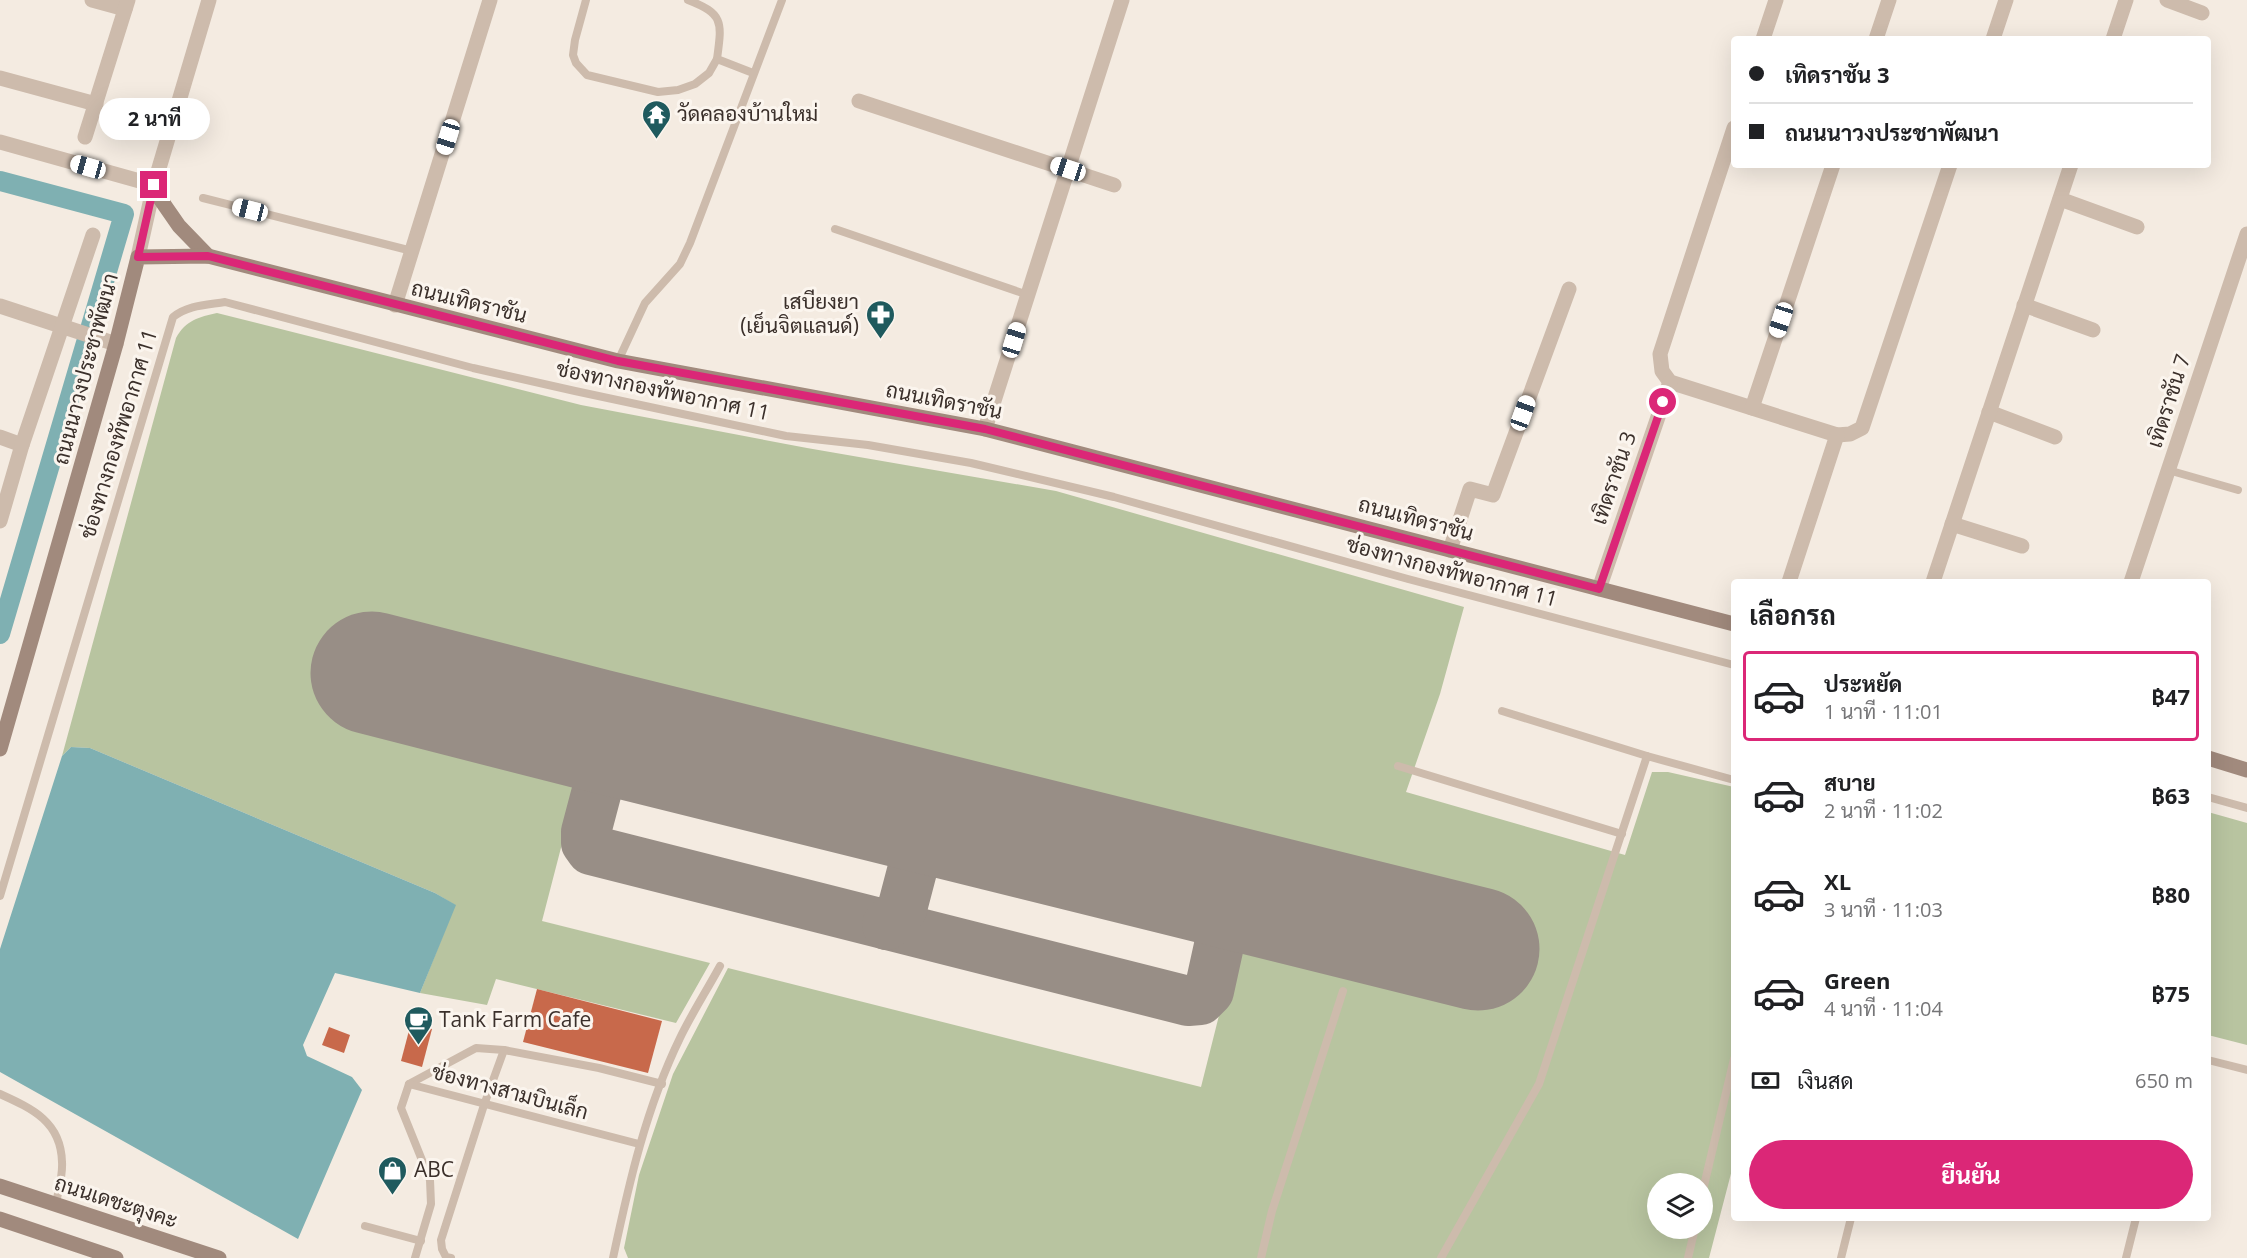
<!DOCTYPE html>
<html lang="th">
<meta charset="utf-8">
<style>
body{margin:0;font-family:"Open Sans",Sarabun,sans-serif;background:#f6f6f6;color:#202124;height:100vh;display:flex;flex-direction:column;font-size:22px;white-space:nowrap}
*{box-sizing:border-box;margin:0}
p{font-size:20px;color:#757577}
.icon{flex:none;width:33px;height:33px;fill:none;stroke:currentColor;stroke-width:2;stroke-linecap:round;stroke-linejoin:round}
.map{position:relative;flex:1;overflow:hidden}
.side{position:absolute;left:1731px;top:579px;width:480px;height:642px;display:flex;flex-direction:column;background:#fff;border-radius:6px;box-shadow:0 6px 24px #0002}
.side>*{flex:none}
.guide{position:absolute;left:1731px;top:36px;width:480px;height:132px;border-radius:6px;box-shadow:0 6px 24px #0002;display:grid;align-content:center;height:132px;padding:0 18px;background:#fff}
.controls{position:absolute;left:1647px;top:1173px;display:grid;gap:12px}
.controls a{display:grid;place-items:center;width:66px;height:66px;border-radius:50%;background:#fff;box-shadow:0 6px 24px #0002;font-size:30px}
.end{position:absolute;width:27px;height:27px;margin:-14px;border:8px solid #db2777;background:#fff;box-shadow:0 0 0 3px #fff}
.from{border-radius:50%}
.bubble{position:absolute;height:42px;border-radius:21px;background:#fff;box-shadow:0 6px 24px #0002;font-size:20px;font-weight:700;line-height:42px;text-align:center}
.car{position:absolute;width:18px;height:36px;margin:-18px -9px;border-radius:8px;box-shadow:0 0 4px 2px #0007;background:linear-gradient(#fff 24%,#345 0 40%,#fff 0 76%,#345 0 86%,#fff 0)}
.guide b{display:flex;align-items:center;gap:21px;height:57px;font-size:22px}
.guide b+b{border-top:2px solid #e0e0e0}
.guide i{width:15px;height:15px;background:#202124}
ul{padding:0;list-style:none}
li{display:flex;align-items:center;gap:18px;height:90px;margin:0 12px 9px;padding:0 6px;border:3px solid transparent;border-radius:6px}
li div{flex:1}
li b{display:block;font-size:22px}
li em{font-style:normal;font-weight:700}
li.selected{border-color:#db2777}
li>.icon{width:54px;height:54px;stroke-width:1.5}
h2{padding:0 18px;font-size:27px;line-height:72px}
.pay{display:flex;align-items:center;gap:15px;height:66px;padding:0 18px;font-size:22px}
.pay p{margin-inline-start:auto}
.button{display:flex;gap:12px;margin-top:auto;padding:12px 18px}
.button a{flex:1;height:69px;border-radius:36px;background:#db2777;color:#fff;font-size:24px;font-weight:700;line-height:69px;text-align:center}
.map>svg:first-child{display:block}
.green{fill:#b8c4a0;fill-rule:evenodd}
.water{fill:#7fb0b2}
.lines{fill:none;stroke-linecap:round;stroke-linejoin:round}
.canal{stroke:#7fb0b2;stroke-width:20}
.taxiway{stroke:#988e86;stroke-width:50}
.runway{stroke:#988e86;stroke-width:123}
.building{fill:#c8694b}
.lane{stroke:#cdbbac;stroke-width:8}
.street{stroke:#cdbbac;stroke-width:15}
.secondary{stroke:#a18a7d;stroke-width:15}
.route{stroke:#db2777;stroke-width:8}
.labels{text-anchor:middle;stroke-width:6;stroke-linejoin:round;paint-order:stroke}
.poi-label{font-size:21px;fill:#3b302b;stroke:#fbf5ee;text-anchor:start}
.street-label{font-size:21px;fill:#3b302b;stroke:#fbf5ee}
</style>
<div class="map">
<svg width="2247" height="1258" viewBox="0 0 2247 1258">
<rect width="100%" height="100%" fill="#f4ebe1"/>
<g class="green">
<path d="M217 313 581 405 807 448 1056 491 1464 607 1440 694 1406 792 1625 855 1652 772H1668L1734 787V1162L1709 1258H628L624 1248 639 1175 673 1074 728 968 1201 1087 1242 924 1480 983 1497 918 367 637 350 701 584 759 542 921 710 963 676 1023 496 979 487 1005 420 993 455 905 435 893 90 748 71 747 62 756 176 338C186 320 199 317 217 313ZM1658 1184H1702V1228H1658Z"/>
<path d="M2208 812 2247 823V1045L2208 1035Z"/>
</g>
<path class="water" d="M71 747 90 748 435 893 456 905 420 993 335 973 303 1045 307 1056 352 1077 362 1090 298 1239 0 1072V949L62 756Z"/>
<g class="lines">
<path class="canal" d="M0 181 124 214 0 634"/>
<g class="taxiway">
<path d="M595 730 605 747V760L586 832V843L591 850 1188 1001 1200 1000 1209 991 1227 909 1231 903 1252 893"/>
<path d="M887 925 902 909 923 829 939 815"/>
</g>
<path class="runway" d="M372 673 595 730 1478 949"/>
</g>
<g class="building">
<path d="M537 989 662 1021 648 1073 523 1042Z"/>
<path d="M411 1023 432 1029 422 1067 401 1061Z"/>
<path d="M329 1027 350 1035 344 1053 322 1045Z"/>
</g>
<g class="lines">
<g class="lane">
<path d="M586 0 575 40 573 55 576 63 587 75 658 92 678 90 695 84 709 73 717 59"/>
<path d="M688 0C724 14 722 22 717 59L753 73"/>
<path d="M203 198 412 251"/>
<path d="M835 229 1028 295"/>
<path d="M618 361 645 303 680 264 690 243 782 0"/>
<path d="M2168 470 2238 490"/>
<path d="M1502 711 1647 756"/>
<path d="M1398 766 1622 834"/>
<path d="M2208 797 2247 808"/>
<path d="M0 896 173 317C188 305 206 305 225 302L473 368 575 391 786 436 868 445 971 463 1114 497 1408 579 1734 665"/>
<path d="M2208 1060 2247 1070"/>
<path d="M409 1084 476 1048 504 1050 599 1068 662 1084"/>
<path d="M0 1094C33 1109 61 1122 62 1162 63 1176 58 1191 56 1204"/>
<path d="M1702 1194 1734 1059"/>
<path d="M365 1226 421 1241"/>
<path d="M415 1258 431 1204 430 1180 401 1108 409 1084 639 1144"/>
<path d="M451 1258 446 1257 442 1249 441 1240 484 1105 504 1050"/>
<path d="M613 1258C629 1183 646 1108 680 1038 692 1013 707 990 720 966"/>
<path d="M1261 1258 1272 1211 1343 991"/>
<path d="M1441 1258 1539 1084 1647 756 1734 780"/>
<path d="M1688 1258 1695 1228"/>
<path d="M1841 1258 1851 1218"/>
<path d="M2126 1258 2136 1218"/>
</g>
<g class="street">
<path d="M92 0 125 9"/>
<path d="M2167 0 2202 13"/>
<path d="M1763 39 1776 0"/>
<path d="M1876 39 1889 0"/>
<path d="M1993 39 2006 0"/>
<path d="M2113 39 2126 0"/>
<path d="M0 78 96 104"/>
<path d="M859 101 1114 185"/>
<path d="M1734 128 1660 354 1662 371 1670 382 1837 435 1850 434 1862 428 1950 165"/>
<path d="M85 137 128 0"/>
<path d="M0 142 154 185"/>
<path d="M2060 199 2137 227"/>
<path d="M138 257 154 185 209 0"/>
<path d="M395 305 490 0"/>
<path d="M2024 305 2093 330"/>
<path d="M0 306 116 344"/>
<path d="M1752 408 1833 165"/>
<path d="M1989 412 2055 437"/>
<path d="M985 429 1122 0"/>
<path d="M0 437 22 445"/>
<path d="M0 521 22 445 93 235"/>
<path d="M1952 524 2022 546"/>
<path d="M1450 550 1470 489 1493 495 1569 289"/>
<path d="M1789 582 1837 435"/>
<path d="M1933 582 2071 165"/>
<path d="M2131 582 2247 234"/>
<path d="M1599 589 1670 382"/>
</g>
<g class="secondary">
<path d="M154 190 179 226 208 256"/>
<path d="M0 749 116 344 138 257 208 256 618 361 985 429 1734 624"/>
<path d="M2208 758 2247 770"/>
<path d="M0 1186 219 1258"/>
<path d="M0 1219 116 1258"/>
</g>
</g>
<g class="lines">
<path class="route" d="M154 185 138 257 208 256 618 361 985 429 1599 589 1663 402"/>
</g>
<defs>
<symbol id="temple-pin" viewBox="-11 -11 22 30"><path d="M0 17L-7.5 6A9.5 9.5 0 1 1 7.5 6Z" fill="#1f5a5e" stroke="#fbf5ee"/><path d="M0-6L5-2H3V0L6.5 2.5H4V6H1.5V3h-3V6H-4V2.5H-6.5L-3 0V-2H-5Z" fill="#fff"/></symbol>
<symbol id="pharmacy-pin" viewBox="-11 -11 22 30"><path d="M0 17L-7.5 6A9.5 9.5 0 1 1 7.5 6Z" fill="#1f5a5e" stroke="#fbf5ee"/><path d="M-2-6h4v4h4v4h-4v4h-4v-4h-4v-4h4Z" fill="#fff"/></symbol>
<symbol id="cafe-pin" viewBox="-11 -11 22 30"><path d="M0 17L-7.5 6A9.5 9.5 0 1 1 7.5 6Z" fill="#1f5a5e" stroke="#fbf5ee"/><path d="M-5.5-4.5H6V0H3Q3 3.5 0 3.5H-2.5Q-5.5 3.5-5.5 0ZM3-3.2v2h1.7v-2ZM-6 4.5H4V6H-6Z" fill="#fff"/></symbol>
<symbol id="shop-pin" viewBox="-11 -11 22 30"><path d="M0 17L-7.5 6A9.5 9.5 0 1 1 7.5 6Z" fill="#1f5a5e" stroke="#fbf5ee"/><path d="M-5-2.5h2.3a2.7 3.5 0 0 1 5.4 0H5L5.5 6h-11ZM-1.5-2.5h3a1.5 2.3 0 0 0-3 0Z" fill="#fff"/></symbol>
</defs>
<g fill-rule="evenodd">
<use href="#temple-pin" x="640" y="98" width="33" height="45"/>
<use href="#pharmacy-pin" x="864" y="298" width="33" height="45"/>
<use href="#cafe-pin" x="402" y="1004" width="33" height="45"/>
<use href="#shop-pin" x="376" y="1154" width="33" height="45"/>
</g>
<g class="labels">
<g class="poi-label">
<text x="677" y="121">วัดคลองบ้านใหม่</text>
<text x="859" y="309" text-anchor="end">เสบียงยา<tspan x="859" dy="24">(เย็นจิตแลนด์)</tspan></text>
<text x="439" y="1027">Tank Farm Cafe</text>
<text x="414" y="1177">ABC</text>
</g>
<g class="street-label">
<text transform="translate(469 302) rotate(14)" y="7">ถนนเทิดราชัน</text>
<text transform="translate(86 369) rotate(-75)" y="7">ถนนนาวงประชาพัฒนา</text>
<text transform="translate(663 391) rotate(12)" y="7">ช่องทางกองทัพอากาศ 11</text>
<text transform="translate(944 401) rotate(11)" y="7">ถนนเทิดราชัน</text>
<text transform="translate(2169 401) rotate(-72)" y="7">เทิดราชัน 7</text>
<text transform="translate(119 434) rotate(-73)" y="7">ช่องทางกองทัพอากาศ 11</text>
<text transform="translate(1614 478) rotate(-71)" y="7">เทิดราชัน 3</text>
<text transform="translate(1416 519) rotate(15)" y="7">ถนนเทิดราชัน</text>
<text transform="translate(1452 572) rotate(15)" y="7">ช่องทางกองทัพอากาศ 11</text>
<text transform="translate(510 1092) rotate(15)" y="7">ช่องทางสามบินเล็ก</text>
<text transform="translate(116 1202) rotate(18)" y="7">ถนนเดชะตุงคะ</text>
</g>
</g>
</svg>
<div class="controls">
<a><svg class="icon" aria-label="layers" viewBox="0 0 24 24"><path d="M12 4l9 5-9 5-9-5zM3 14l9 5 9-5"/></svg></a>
</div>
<i class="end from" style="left:1663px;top:402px"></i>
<i class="end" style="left:154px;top:185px"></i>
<div class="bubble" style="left:99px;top:98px;width:111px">2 นาที</div>
<i class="car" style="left:448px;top:137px;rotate:197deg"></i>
<i class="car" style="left:88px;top:167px;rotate:286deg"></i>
<i class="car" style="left:1068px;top:169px;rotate:288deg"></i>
<i class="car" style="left:250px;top:210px;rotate:284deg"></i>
<i class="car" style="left:1781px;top:320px;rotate:198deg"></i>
<i class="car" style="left:1014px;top:340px;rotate:17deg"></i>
<i class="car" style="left:1523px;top:413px;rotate:20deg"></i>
<div class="guide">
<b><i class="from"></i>เทิดราชัน 3</b>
<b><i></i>ถนนนาวงประชาพัฒนา</b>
</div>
<section class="side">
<h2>เลือกรถ</h2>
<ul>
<li class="selected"><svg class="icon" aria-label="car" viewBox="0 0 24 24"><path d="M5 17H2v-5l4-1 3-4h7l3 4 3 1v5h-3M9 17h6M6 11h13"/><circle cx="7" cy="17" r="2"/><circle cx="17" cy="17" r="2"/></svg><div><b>ประหยัด</b><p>1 นาที · 11:01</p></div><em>฿47</em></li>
<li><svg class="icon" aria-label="car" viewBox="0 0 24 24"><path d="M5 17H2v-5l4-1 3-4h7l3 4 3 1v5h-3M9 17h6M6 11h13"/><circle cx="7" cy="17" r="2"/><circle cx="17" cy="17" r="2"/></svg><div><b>สบาย</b><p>2 นาที · 11:02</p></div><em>฿63</em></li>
<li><svg class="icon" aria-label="car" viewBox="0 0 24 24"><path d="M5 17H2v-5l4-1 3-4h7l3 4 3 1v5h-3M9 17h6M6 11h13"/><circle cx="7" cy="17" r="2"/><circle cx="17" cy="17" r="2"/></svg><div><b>XL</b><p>3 นาที · 11:03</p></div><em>฿80</em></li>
<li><svg class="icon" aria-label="car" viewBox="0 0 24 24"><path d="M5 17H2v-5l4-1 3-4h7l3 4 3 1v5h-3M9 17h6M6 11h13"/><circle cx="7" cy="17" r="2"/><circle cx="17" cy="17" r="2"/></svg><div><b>Green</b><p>4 นาที · 11:04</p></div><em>฿75</em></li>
</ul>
<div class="pay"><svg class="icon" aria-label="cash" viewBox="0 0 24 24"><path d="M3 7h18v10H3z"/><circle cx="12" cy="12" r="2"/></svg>เงินสด<p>650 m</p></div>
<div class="button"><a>ยืนยัน</a></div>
</section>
</div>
